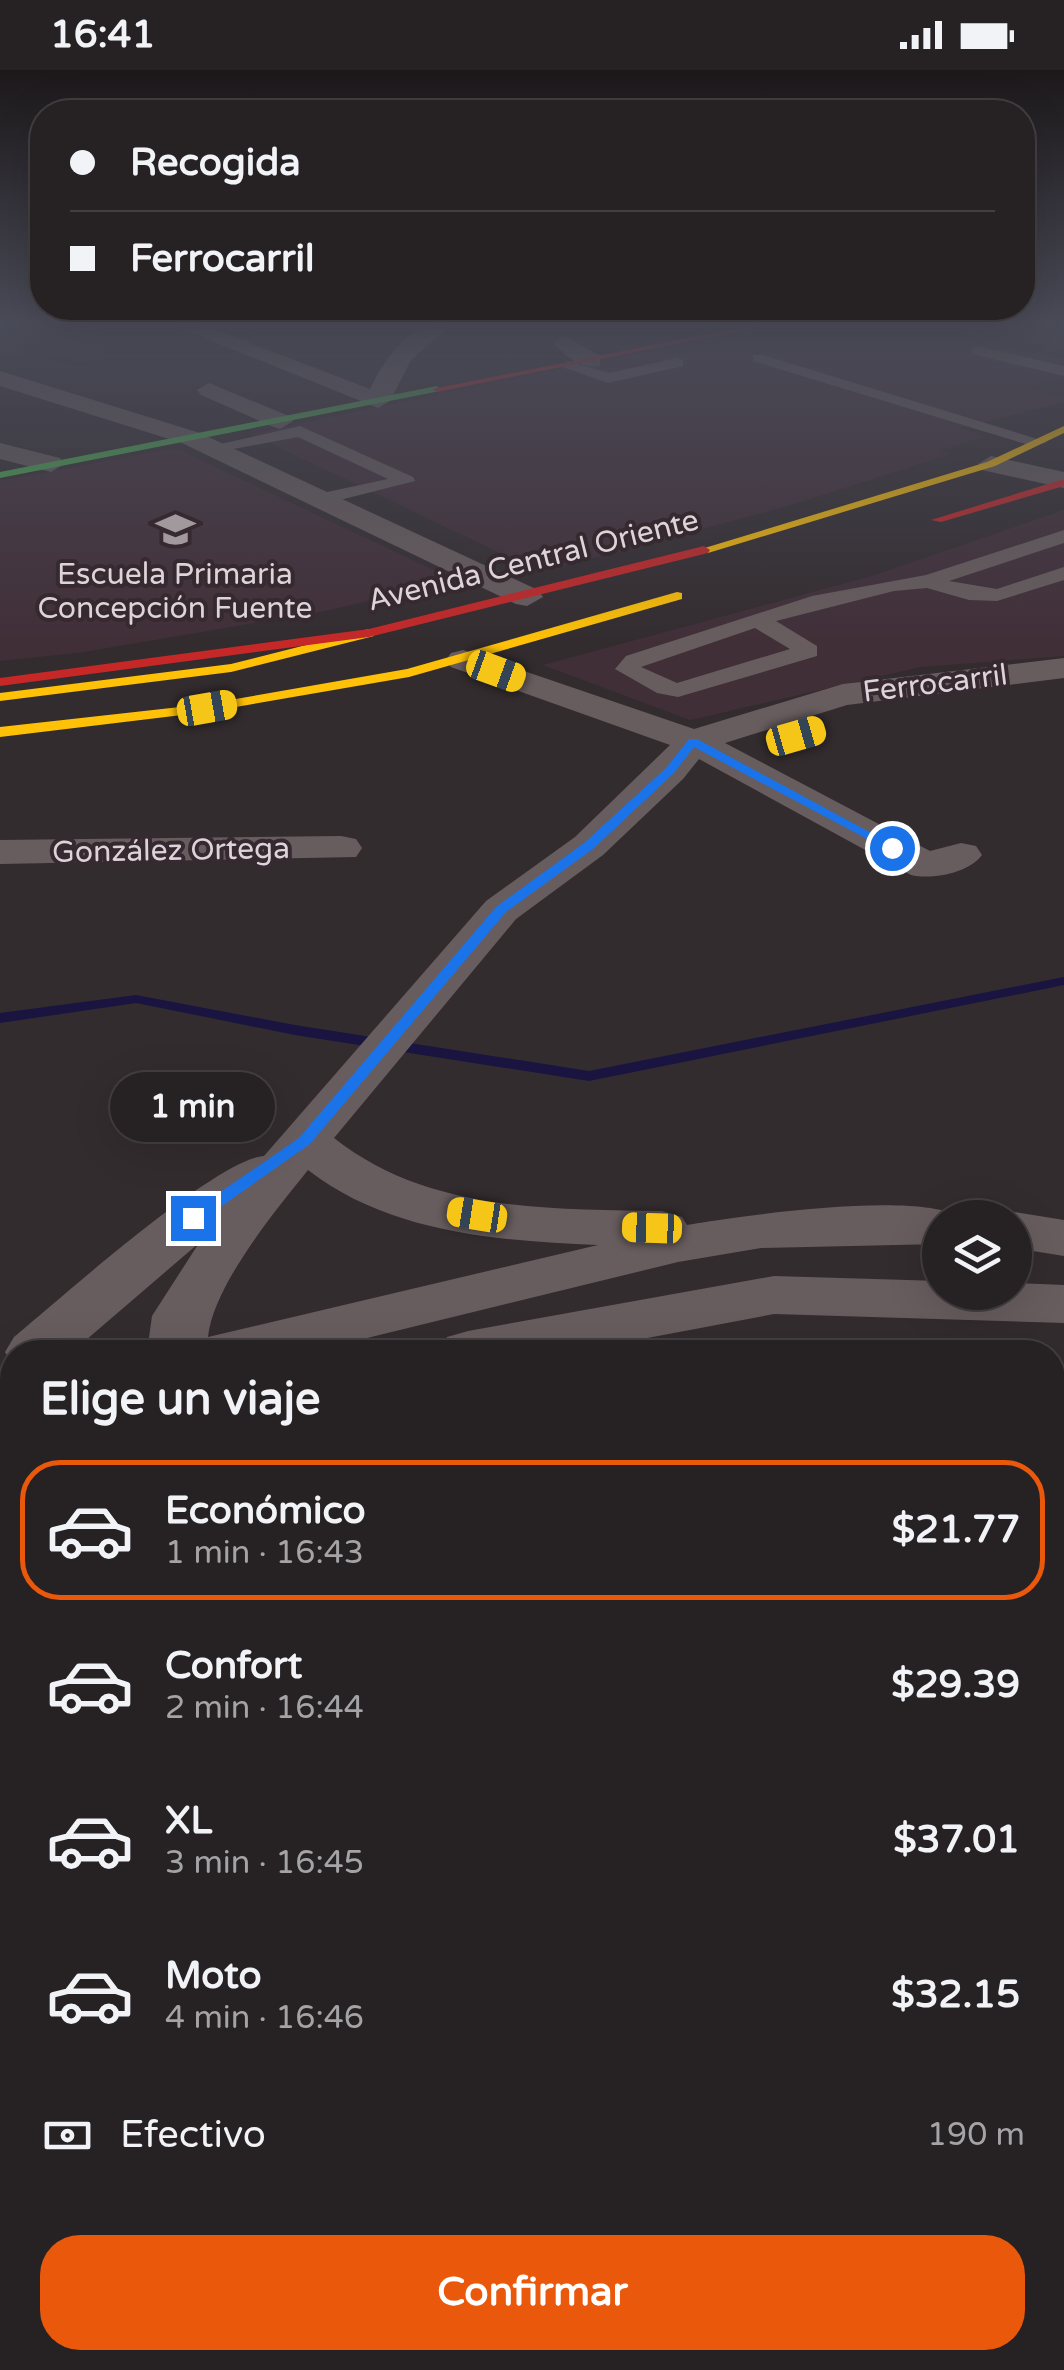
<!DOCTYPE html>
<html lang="es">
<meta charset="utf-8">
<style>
body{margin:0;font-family:"Varela Round",sans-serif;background:#2e292b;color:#f1f3f6;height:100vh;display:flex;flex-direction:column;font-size:38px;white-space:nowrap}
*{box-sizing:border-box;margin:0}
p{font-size:32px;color:#a4a3a6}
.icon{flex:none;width:55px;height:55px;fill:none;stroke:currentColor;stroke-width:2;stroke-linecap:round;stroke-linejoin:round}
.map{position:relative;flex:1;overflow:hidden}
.sheet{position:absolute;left:0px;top:1270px;width:1065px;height:1030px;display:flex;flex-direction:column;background:#262123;border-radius:40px 40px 0 0;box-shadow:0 10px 40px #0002,0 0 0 2px #423e41}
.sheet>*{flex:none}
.top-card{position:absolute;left:30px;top:30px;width:1005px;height:220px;border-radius:40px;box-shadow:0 10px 40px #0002,0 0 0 2px #423e41;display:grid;align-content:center;height:220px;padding:0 40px;background:#262123}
.fabs{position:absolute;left:922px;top:1130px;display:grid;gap:20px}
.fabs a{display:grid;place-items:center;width:110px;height:110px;border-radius:50%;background:#262123;box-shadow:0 10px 40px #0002,0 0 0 2px #423e41;font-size:50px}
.end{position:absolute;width:45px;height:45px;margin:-22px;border:12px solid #1a73e8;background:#fff;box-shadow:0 0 0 5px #fff}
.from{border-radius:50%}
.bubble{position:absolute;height:70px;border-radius:35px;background:#262123;box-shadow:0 10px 40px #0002,0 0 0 2px #423e41;font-size:32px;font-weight:800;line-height:70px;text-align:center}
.car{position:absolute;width:30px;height:60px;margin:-30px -15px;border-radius:12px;box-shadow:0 0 8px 2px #0007;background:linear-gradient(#f5c518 24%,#345 0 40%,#f5c518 0 76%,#345 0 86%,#f5c518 0)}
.top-card b{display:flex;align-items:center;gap:35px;height:95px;font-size:38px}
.top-card b+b{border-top:2px solid #423e41}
.top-card i{width:25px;height:25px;background:#f1f3f6}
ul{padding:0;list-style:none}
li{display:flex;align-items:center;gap:30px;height:140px;margin:0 20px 15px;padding:0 20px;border:5px solid transparent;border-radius:40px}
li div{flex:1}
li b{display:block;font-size:38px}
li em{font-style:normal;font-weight:800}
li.active{border-color:#ea580c}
li>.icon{width:90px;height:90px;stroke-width:1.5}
h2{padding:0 40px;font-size:45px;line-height:120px}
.pay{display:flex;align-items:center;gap:25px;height:110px;padding:0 40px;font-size:38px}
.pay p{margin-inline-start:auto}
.button{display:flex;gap:20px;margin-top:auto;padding:20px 40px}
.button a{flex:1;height:115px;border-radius:40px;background:#ea580c;color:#fff;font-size:40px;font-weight:800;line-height:115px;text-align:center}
.status{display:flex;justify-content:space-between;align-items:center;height:70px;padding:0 50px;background:#262123;direction:ltr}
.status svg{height:28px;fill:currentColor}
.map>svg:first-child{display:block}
.built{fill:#412f38}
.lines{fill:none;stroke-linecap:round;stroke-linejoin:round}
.stream{fill:#1a1441;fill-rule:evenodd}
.lane{fill:#685d5e;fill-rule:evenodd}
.street{fill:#685d5e;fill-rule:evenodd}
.fast{fill:#4caf50;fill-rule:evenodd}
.slow{fill:#ffc107;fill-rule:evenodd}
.jam{fill:#c62828;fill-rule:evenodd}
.route{fill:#1a73e8}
.labels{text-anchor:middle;stroke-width:8;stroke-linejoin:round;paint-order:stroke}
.far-street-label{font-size:30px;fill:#dcd4d8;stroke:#36292f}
.far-poi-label{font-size:30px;fill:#dcd4d8;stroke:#36292f}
</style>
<div class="status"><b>16:41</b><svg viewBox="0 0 49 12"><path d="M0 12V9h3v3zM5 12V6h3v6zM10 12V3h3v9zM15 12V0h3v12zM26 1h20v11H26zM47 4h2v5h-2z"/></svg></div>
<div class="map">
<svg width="1064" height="2300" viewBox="0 0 1064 2300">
<rect width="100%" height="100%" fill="#332c2f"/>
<g class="built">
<path d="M788 251H853L1064 289V308L1029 318 1064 327V332L961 358 986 367 940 380 951 384 788 436 540 502 251 364Z"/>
<path d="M927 251H1064V275Z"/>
<path d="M175 378 455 510 330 540 84 582 0 591V411Z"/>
<path d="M1064 440V586L920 597 690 650 543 595 872 506Z"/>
</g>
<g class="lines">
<path class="stream" d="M1064 907V915L589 1011 295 965 136 933 0 953V943L136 925 295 955 589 1001Z"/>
<g class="lane">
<path d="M977 276 1064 296V306L972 284V278Z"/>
<path d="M753 285H763L1047 372 1032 376 753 291Z"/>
<path d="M677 288 683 290V296L608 313 560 296 568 291 609 303Z"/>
<path d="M300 356 413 407 415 411 320 435 310 429 313 425 388 409 298 367 212 383 203 378Z"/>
<path d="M1064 460V473L949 511 997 519 1064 497V510L997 531 969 530 927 518 894 521 776 551 817 576V586L678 627 657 623 615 599 626 586 812 526 926 505ZM755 558 790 579 677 613 641 597Z"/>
</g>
<g class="street">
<path d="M163 251H192L370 319C387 283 414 249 456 251L411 290 390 331 378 338Z"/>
<path d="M564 266 600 286V296C583 300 564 285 553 273Z"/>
<path d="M0 301 200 363 538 520 543 527 527 536 516 534 182 373 0 316Z"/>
<path d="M209 313 289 346 293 351 280 359 271 356 201 325 197 320Z"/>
<path d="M0 373 60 388 64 394 51 402 0 389Z"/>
<path d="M991 386 1064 402V418L982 400 978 394Z"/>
<path d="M463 580 694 659 843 614 1064 588V608L847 635 725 673 930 781 961 773 976 776 982 785C969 803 932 810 911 805L699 689 683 709 603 785 516 849 334 1068C428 1142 547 1139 662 1141L682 1147 687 1155C740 1146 920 1120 961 1148H940V1174L761 1178 678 1192 310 1282H147L152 1246 199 1173 72 1282H12V1294L5 1282 14 1267C59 1230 216 1089 264 1086L486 831 575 767 670 675 451 597 446 590 451 583ZM308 1100C389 1163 499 1171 598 1175L208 1267C213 1216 275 1141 308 1100Z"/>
<path d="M341 766 356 769 362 778 356 787 0 794V770Z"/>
<path d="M1015 1142 1064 1150V1186L1015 1178V1148H996Z"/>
<path d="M774 1206 940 1211V1222H1015V1213L1064 1215V1253L774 1244 573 1282H438L447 1267 468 1261Z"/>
<path d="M12 1299V1342L0 1345V1301Z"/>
<path d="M12 1346V1392L0 1395V1349Z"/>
<path d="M0 1609 12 1612V1674L0 1671Z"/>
<path d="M1064 1756V1839L1052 1843V1761Z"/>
<path d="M1052 2282 1060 2300H955L950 2288H1052Z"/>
</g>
<path class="fast" d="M437 316 440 321 0 408V402Z"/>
<g class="slow">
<path d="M1064 356V363L995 396 708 483 698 480 987 392Z"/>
<path d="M677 522 682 523V529L409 607 207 642 0 667V657L207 634 407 599Z"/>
<path d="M369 559 374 560V566L231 602 0 631V623L231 594Z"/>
</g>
<g class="jam">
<path d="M774 251H790L437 322 432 319Z"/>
<path d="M1064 409V416L941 452 931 450Z"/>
<path d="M704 476 710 480 708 483 369 567 0 616V608L369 559Z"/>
</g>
</g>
<linearGradient id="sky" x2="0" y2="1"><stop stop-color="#1c181a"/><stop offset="0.44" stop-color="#4a4b58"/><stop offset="1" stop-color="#4a4b58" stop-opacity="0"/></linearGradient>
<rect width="1064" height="573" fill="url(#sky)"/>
<path class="route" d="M689 669H697L899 778 888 780 694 677 674 703 593 779 506 842 310 1074 199 1152H187V1145L299 1068 496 837 584 773 666 698Z"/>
<defs>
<symbol id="school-bare" viewBox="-9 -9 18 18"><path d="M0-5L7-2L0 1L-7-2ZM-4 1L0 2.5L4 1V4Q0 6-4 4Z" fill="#a1999d" stroke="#36292f" stroke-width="2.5" paint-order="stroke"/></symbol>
</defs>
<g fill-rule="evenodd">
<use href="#school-bare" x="148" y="432" width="55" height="55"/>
</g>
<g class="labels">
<g class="far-street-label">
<text transform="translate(533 490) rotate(-14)" y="10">Avenida Central Oriente</text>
<text transform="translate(935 613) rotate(-7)" y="10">Ferrocarril</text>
<text transform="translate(171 780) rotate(-1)" y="10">González Ortega</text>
</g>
<g class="far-poi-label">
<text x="175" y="514">Escuela Primaria<tspan x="175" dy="34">Concepción Fuente</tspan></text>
</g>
</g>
</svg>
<div class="fabs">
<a><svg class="icon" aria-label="layers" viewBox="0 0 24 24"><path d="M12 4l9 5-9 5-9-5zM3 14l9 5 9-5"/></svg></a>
</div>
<i class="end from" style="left:892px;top:778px"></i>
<i class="end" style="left:193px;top:1148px"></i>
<div class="bubble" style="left:110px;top:1002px;width:165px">1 min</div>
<i class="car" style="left:496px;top:601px;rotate:110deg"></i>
<i class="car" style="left:207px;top:638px;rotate:80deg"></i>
<i class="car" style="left:796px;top:666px;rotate:74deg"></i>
<i class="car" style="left:477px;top:1145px;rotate:279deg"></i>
<i class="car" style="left:652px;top:1158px;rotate:272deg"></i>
<div class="top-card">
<b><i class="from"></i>Recogida</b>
<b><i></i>Ferrocarril</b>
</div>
<section class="sheet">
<h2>Elige un viaje</h2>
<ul>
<li class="active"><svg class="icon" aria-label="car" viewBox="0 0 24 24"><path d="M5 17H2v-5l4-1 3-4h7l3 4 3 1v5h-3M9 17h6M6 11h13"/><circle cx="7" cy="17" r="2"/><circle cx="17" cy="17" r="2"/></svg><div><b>Económico</b><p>1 min · 16:43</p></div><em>$21.77</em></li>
<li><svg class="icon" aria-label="car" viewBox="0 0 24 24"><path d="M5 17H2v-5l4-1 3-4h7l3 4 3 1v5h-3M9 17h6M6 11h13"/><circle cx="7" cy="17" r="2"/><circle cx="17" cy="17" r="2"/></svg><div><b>Confort</b><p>2 min · 16:44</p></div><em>$29.39</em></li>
<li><svg class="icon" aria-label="car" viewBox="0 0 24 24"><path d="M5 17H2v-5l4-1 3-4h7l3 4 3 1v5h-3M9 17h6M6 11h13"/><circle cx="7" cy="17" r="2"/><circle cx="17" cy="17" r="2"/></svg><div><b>XL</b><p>3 min · 16:45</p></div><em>$37.01</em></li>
<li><svg class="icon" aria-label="car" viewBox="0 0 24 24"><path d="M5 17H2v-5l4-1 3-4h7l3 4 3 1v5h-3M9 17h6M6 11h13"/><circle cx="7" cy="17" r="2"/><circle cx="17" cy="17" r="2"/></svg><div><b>Moto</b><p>4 min · 16:46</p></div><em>$32.15</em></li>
</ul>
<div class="pay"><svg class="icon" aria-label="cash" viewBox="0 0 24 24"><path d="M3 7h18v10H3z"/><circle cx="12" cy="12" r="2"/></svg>Efectivo<p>190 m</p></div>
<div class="button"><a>Confirmar</a></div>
</section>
</div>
